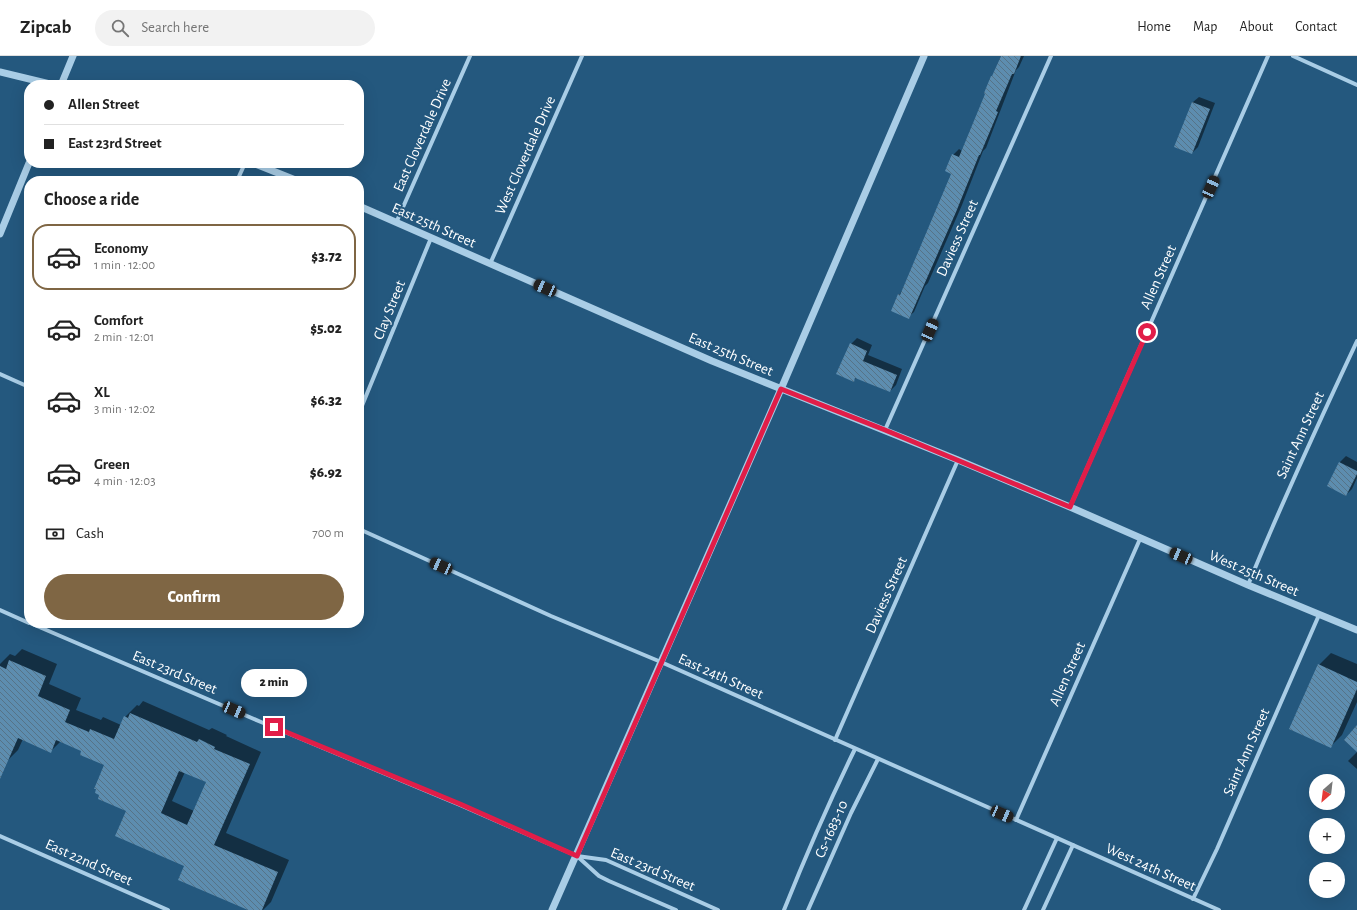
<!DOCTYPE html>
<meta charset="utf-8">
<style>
body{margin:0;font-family:"Alegreya Sans",sans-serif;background:#f2f2f2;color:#222;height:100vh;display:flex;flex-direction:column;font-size:15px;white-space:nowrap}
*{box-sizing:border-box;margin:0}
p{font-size:13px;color:#767676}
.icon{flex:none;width:22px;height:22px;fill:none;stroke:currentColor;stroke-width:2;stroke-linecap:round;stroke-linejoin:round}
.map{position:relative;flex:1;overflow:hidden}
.details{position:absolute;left:24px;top:120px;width:340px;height:452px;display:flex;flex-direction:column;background:#fff;border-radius:16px;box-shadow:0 4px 16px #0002}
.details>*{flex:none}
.top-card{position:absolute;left:24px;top:24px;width:340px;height:88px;border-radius:16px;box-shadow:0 4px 16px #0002;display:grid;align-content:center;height:88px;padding:0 20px;background:#fff}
.needle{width:26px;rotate:208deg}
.fabs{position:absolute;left:1309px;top:718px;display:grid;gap:8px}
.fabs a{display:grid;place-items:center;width:36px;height:36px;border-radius:50%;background:#fff;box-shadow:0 4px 16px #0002;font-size:20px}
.end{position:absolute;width:18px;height:18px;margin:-9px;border:5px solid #e11d48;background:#fff;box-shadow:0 0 0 2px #fff}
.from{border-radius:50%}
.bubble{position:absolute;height:28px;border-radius:14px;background:#fff;box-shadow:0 4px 16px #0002;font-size:13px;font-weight:800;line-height:28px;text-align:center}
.car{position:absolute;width:12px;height:24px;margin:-12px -6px;border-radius:5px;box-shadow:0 0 3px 1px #0007;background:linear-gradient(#222 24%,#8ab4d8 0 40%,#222 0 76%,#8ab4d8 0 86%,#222 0)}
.top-card b{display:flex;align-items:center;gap:14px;height:38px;font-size:15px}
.top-card b+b{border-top:1px solid #e0e0e0}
.top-card i{width:10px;height:10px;background:#222}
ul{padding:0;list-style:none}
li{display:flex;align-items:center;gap:12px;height:66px;margin:0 8px 6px;padding:0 12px;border:2px solid transparent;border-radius:16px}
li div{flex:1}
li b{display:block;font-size:15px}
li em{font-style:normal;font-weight:800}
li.active{border-color:#7f6644}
li>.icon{width:36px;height:36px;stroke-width:1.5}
h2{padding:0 20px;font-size:18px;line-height:48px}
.pay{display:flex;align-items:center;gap:10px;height:44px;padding:0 20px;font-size:15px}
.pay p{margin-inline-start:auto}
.action{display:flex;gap:8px;margin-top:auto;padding:8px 20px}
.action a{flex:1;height:46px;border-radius:24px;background:#7f6644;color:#fff;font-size:16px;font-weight:800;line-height:46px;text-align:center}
header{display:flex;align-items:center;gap:24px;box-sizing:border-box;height:56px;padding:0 20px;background:#fff;border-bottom:1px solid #e0e0e0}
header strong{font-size:19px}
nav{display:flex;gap:22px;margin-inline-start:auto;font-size:14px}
.search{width:280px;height:36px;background:#f2f2f2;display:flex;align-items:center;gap:10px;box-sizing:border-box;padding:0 14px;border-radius:22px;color:#767676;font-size:15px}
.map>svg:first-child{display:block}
.shadow{fill:#0007;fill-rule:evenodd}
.building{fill:url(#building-back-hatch);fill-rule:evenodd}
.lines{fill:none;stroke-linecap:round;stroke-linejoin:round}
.minor{stroke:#a9cde6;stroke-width:4}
.tertiary{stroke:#a9cde6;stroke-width:7}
.route{stroke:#e11d48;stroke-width:5}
.labels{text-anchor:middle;stroke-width:4;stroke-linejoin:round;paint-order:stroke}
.street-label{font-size:15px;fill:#fff;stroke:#24587e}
</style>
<header>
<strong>Zipcab</strong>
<div class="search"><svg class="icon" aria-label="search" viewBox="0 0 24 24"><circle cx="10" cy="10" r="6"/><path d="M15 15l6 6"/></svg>Search here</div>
<nav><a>Home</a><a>Map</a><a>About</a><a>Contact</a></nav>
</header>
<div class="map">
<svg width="1357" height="854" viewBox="0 0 1357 854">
<defs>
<pattern id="building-back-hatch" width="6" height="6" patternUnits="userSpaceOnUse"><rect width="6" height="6" fill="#5d8daf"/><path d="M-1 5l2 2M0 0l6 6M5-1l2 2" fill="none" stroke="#567387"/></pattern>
</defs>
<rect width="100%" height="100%" fill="#24587e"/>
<g class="shadow">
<path d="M1001 0H1024L1019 11 1016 14 986 92 983 95 962 149 928 227 925 230 914 256 908 261 899 239 902 235 953 117V99L959 93 962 95 986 37 992 20 994 17Z"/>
<path d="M1199 41 1215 47 1198 91 1192 97 1193 46Z"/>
<path d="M857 282 872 289 868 299 902 313 896 329 890 335 856 322 853 325 851 288Z"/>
<path d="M1346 400 1357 406V422L1352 433 1346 439 1328 430 1340 406Z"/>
<path d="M22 593 57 608 49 628 81 642 76 654 101 664 103 661 121 669 125 661 137 649 139 650 143 645 209 674 212 672 227 679 226 680 261 696 226 777 289 804 271 846 263 854H251L185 809 127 754 101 739 98 733 106 709 83 695 61 685 51 695 23 683 18 694 6 706 0 703V608L10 598 15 600ZM185 716 207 726 194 755 172 745Z"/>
<path d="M1331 597 1357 608V646L1342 679 1330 691 1319 609Z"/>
<path d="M1357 696V713L1348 705Z"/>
</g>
<g class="building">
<path d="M1001 0H1021L1014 18H1012L996 55 998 56 980 99H979L956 156 909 263 891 255 898 238 900 239 951 118 945 115 952 98 959 101 985 38 984 37 991 20H992Z"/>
<path d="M1192 46 1210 53 1192 98 1174 91Z"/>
<path d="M850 287 867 295 863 305 897 319 890 336 855 322 854 326 836 318Z"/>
<path d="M1339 406 1357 415V418L1346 440 1327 430Z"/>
<path d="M9 604 46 620 38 640 70 654 65 666 89 676 90 673 114 683 124 660 128 662 130 657 197 686 199 683 215 691 214 693 250 708 214 789 278 816 262 854H248L178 824 184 810 115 780 126 755 98 743 99 739 95 737 96 733H94L104 709 80 699 81 695 56 684 51 697 18 682 0 723V610L6 613ZM179 715 206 726 187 769 161 757Z"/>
<path d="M1318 608 1357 626V633L1331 692 1289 673Z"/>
<path d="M1357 669V696L1344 684Z"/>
</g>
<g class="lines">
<g class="minor">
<path d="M1293 0 1357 29"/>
<path d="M237 125 245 107"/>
<path d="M396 167 470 0"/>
<path d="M490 208 582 0"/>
<path d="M0 318 29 331"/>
<path d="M359 357 431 182"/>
<path d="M885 374 1051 0"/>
<path d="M1070 451 1268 0"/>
<path d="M359 473 551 560 661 606 1219 854"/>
<path d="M1248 529C1282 446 1319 366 1357 285"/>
<path d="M0 554 29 567"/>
<path d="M30 567 261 666 460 749 577 800 606 804 718 854"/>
<path d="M835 684 958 404"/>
<path d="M1016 764 1140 483"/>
<path d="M0 780 168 854"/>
<path d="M577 800 599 820 609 825 676 854"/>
<path d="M1193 843 1217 793 1319 559"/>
<path d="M784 854C806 799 829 746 855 693"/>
<path d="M808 854 851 757 878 703"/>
<path d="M1024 854 1057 782"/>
<path d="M1043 854 1073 789"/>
</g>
<g class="tertiary">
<path d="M0 16 54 29"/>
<path d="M61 29 73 0"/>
<path d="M253 107 298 125"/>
<path d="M359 150 712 305 958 404 1070 451 1248 529 1357 574"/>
<path d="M0 178 29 107"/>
<path d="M552 854 781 333 924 0"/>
</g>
</g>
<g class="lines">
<path class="route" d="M274 671 460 748 577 800 781 333 885 374 1070 451 1147 276"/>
</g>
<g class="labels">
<g class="street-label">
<text transform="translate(422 79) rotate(-66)" y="5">East Cloverdale Drive</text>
<text transform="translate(525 99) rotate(-66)" y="5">West Cloverdale Drive</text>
<text transform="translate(434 169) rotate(24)" y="5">East 25th Street</text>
<text transform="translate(957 182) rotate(-66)" y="5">Daviess Street</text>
<text transform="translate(1158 221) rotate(-66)" y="5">Allen Street</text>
<text transform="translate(389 254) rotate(-68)" y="5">Clay Street</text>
<text transform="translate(731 298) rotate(23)" y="5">East 25th Street</text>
<text transform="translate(1300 379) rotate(-65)" y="5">Saint Ann Street</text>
<text transform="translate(1254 517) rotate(23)" y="5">West 25th Street</text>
<text transform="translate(886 539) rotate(-66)" y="5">Daviess Street</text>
<text transform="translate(175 616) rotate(23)" y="5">East 23rd Street</text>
<text transform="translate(1067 618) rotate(-66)" y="5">Allen Street</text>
<text transform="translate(721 620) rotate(24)" y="5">East 24th Street</text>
<text transform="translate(1246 696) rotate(-66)" y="5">Saint Ann Street</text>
<text transform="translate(831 773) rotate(-66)" y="5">Cs-1683-10</text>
<text transform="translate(89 806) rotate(24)" y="5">East 22nd Street</text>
<text transform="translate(1151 811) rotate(24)" y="5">West 24th Street</text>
<text transform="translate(653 813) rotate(23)" y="5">East 23rd Street</text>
</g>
</g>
</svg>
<div class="fabs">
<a><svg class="needle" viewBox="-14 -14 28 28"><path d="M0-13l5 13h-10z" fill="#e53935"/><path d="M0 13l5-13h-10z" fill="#767676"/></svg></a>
<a>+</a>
<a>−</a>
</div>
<i class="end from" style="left:1147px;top:276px"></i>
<i class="end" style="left:274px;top:671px"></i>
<div class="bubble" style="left:241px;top:613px;width:66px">2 min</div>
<i class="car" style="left:1211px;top:131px;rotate:24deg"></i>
<i class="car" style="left:545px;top:232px;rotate:294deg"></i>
<i class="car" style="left:930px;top:274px;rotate:24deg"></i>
<i class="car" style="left:1181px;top:500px;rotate:293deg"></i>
<i class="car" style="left:441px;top:510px;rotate:294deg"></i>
<i class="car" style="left:234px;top:654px;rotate:113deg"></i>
<i class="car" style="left:1002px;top:758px;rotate:113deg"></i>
<div class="top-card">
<b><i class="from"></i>Allen Street</b>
<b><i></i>East 23rd Street</b>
</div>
<section class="details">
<h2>Choose a ride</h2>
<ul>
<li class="active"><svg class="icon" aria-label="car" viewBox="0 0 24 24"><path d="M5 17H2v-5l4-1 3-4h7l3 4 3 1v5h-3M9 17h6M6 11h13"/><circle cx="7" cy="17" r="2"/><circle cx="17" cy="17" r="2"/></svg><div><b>Economy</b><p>1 min · 12:00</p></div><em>$3.72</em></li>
<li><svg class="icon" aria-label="car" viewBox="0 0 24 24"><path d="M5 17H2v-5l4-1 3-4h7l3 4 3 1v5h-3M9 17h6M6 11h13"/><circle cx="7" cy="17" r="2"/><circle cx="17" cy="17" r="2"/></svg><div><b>Comfort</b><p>2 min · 12:01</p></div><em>$5.02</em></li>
<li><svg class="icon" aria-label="car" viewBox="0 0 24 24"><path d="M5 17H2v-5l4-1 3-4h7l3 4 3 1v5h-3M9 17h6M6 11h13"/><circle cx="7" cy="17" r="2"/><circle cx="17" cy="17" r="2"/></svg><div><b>XL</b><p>3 min · 12:02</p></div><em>$6.32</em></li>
<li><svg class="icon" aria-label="car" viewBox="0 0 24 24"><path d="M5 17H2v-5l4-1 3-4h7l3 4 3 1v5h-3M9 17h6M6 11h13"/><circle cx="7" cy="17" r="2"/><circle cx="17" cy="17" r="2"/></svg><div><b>Green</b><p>4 min · 12:03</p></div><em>$6.92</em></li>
</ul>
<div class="pay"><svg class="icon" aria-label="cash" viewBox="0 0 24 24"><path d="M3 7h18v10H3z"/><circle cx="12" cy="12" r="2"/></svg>Cash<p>700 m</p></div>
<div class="action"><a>Confirm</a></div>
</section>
</div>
